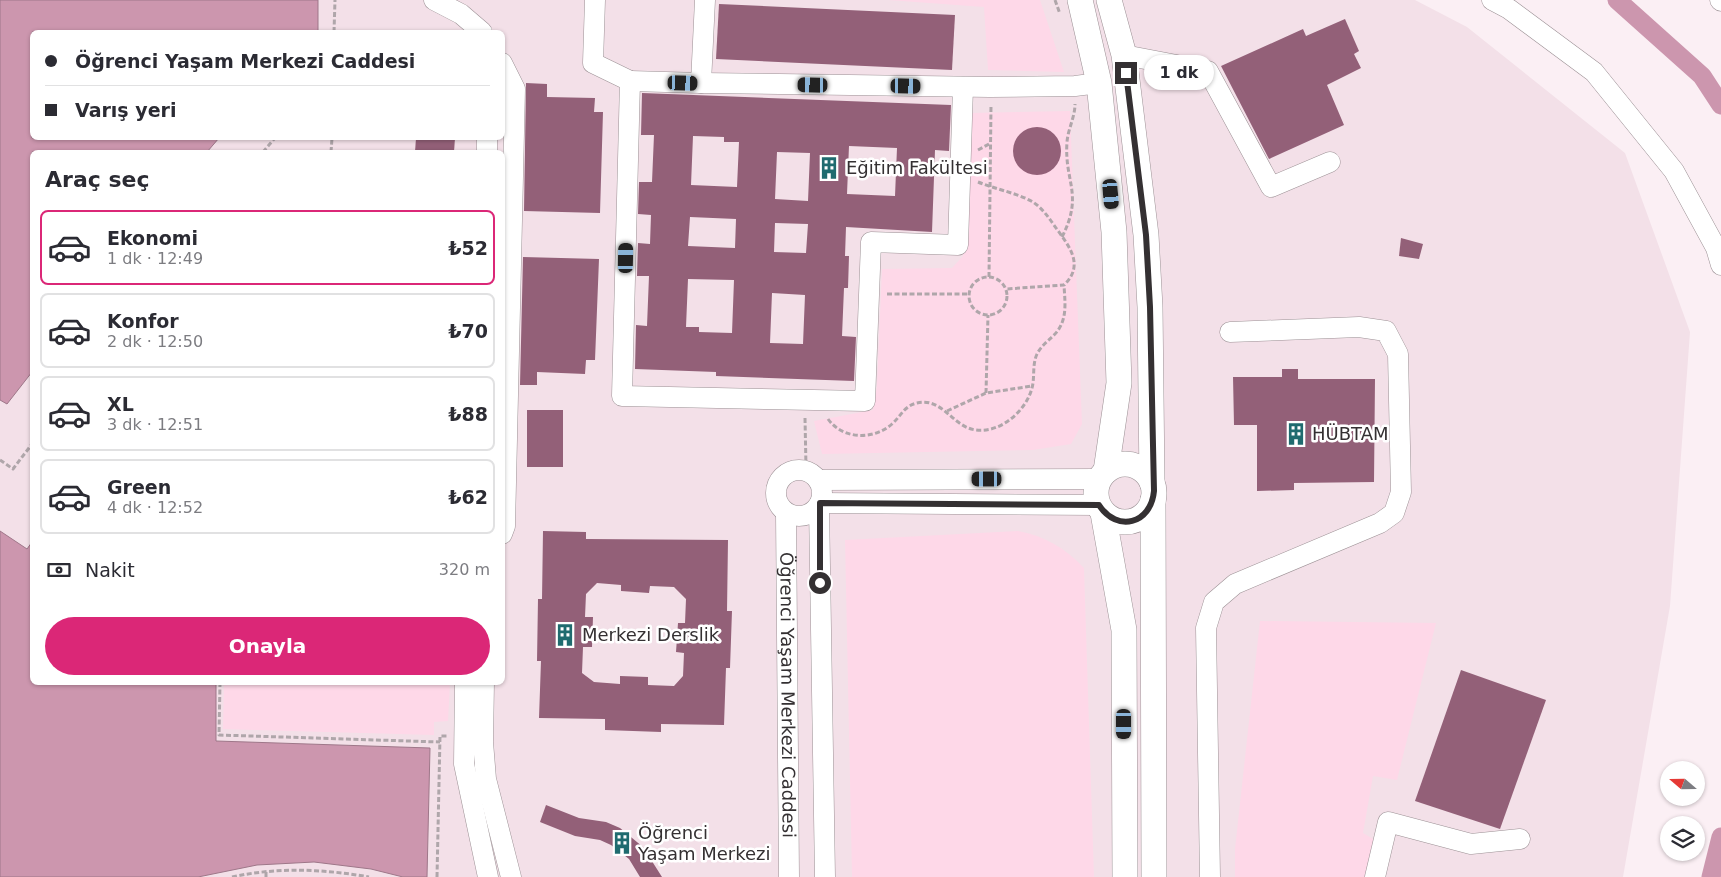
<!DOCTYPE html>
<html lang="tr">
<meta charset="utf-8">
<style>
body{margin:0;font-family:"DejaVu Sans",sans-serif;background:#f2f2f3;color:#2b2b33;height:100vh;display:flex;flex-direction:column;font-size:19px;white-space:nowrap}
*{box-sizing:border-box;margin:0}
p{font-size:16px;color:#7c7c81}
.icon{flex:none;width:28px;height:28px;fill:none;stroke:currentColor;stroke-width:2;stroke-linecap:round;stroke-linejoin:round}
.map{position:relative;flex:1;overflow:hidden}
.sheet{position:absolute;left:30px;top:150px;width:475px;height:535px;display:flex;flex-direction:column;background:#fff;border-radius:8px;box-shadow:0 1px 4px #0004}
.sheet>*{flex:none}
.top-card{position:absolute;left:30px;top:30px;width:475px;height:110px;border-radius:8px;box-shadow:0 1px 4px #0004;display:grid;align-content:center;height:110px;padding:0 15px;background:#fff}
.needle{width:32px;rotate:290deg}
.fabs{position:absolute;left:1660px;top:761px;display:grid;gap:10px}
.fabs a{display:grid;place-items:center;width:45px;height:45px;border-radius:50%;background:#fff;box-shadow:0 1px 4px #0004;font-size:25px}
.end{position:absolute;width:22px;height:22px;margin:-11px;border:6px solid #343032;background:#fff;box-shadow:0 0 0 2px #fff}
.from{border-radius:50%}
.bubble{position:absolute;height:35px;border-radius:18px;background:#fff;box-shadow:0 1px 4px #0004;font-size:16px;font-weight:700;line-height:35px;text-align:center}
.car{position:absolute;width:15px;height:30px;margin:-15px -8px;border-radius:6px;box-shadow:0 0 4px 1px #0007;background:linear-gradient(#222 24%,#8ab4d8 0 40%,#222 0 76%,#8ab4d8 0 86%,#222 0)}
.top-card b{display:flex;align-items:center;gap:18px;height:48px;font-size:19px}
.top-card b+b{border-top:1px solid #e1e1e2}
.top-card i{width:12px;height:12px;background:#2b2b33}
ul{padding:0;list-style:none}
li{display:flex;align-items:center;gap:15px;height:75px;margin:0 10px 8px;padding:0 5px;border:2px solid #e1e1e2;border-radius:8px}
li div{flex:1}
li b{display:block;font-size:19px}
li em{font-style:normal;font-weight:700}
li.on{border-color:#db2777}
li>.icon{width:45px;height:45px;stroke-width:1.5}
h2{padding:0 15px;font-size:22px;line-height:60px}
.pay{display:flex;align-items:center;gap:12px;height:55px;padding:0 15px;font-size:19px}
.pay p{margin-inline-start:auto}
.action{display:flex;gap:10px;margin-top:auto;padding:10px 15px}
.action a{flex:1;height:58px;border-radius:30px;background:#db2777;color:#fff;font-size:20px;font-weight:700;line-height:58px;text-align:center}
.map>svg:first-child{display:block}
.built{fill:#f3e0e8;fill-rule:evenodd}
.green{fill:#fed8e8}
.water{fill:#cc96ae;stroke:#9e7789}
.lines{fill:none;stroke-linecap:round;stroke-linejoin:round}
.canal{stroke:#cc96ae;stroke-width:19}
.building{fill:#936078;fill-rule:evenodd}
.minor-casing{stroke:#9c9195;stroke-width:21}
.tertiary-casing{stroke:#9c9195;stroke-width:26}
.path{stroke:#afa6aa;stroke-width:3;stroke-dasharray:5 2.5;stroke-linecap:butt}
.minor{stroke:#fff;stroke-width:20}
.tertiary{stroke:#fff;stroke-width:25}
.route{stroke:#343032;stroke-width:6}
.labels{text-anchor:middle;stroke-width:5;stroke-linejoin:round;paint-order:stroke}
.poi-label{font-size:18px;fill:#343032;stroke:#fff;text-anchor:start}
.street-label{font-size:18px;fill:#343032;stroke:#fff}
</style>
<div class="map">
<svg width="1721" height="877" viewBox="0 0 1721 877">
<rect width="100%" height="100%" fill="#fbeff4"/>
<path class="built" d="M0 0H1415L1467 27 1625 153 1690 332 1670 606 1623 877H0ZM32 32H502V138H32ZM32 152H502V682H32Z"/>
<g class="green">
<path d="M888 0H1040L1064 72 988 70 984 7Z"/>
<path d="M1070 111 1082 424 1071 444 1033 450 822 454 814 421 873 410 877 386 882 269 952 268 963 256 971 113Z"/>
<path d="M1018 531C1045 536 1065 548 1084 568L1094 877H852L845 540Z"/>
<path d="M1260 621 1436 623 1397 780 1373 776 1363 833 1378 842 1370 877H1235V849Z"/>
<path d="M224 683H450L448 721 434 722V735L223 729Z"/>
</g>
<g class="water">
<path d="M0 0H318V32H32V138H219L207 152H32V372L7 404 0 400Z"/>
<path d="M0 531 27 549 32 542V682L216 683V741L430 748 427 877H403L371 869 314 862 257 865 198 877H0Z"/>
</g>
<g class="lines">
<g class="canal">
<path d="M1617 0 1702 76 1721 105"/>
<path d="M1711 877 1721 837"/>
</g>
</g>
<g class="building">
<path d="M719 4 955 15 952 70 716 59Z"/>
<path d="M1345 19 1359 51 1354 54 1361 68 1327 85 1344 125 1269 159 1221 66 1303 29 1306 36Z"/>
<path d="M526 83 547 84V97L595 98 594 112H603L600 213 524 211Z"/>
<path d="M642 93 951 105 949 151 935 150 932 232 846 227 845 256H849L848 288H844L842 336 856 337 854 381 716 376V372L635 369 636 325 647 326 649 276H637L638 243 650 244 651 215 638 214 639 182H652L654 135H641ZM693 136 724 137V142H739L737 187 691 185ZM849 146 897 148 895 196 847 194ZM777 152 810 153 808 201 775 199ZM690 217 736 219 735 248 688 246ZM775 223 808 224 806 253 774 252ZM688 279 734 280 732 333 699 332V327H686ZM772 293 805 295 803 344 770 343Z"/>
<circle cx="1037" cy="151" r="24"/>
<path d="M416 138H455L454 152H415Z"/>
<path d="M1401 238 1423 244 1419 259 1399 256Z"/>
<path d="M523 257 599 259 595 360H586L585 374 537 372V385H520Z"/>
<path d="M1282 369H1298V379H1375L1374 482 1294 483V490L1257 491V425H1234L1233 377H1282Z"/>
<rect x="527" y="410" width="36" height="57"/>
<path d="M543 531 586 532V539L728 540 727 611H732L730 668H726L724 725 661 724V732L605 730V719L539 718 541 661H537L538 599H542ZM597 583 621 585V591L649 593 650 586 674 587 686 599 685 623H678L676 652 684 653 683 676 674 686 648 685V677L620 676V684L594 682 582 673 583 647H592L593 617H585L586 594Z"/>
<path d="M1461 670 1546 700 1500 829 1415 801Z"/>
<path d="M546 805 579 818 606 822 620 828 643 847 662 877H640L629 859 611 845 600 840 575 836 540 822Z"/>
</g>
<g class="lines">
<defs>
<g id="minor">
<path d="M434 0 461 14 482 32"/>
<path d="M595 0 593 63 630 81 622 396 865 401 871 242 958 245 963 87"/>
<path d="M1492 0 1509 9 1594 72 1674 171 1716 248 1721 265"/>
<path d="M1720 0 1721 1"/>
<path d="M1124 55 1208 71 1271 187 1330 162"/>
<path d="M502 63 515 89 505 526 502 534"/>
<path d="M630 81 701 83 705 0"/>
<path d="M701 83 990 87 1075 86 1099 83"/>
<path d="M487 152V138"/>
<circle cx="799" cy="493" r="23"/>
<path d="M818 480 1100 479"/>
<path d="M820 503 1099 505"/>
<path d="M819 505 825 877"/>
<path id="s1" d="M786 513 789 877"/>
<path d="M465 682 464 764 488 877"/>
<path d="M484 682 483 742 486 779 511 877"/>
<path d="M1210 877 1206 628 1214 602 1235 584 1380 523 1394 513 1401 492 1398 354 1386 331 1359 327 1230 332"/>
<path d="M1375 877 1388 822 1471 844 1520 839"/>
</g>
<g id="tertiary">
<path d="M1080 0 1099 83 1114 232 1119 383 1106 471"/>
<path d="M1109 0 1124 55 1146 235 1150 307 1152 482"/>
<circle cx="1125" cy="493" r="29"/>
<path d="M1153 500 1154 877"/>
<path d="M1103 513 1124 630 1125 877"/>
</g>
</defs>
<use href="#minor" class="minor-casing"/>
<use href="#tertiary" class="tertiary-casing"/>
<g class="path">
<path d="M1055 0 1060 14"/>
<path d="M334 32 335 0"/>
<path d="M978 150 991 143"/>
<path d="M263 152 275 138"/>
<path d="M331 152 332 138"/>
<path d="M978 182C995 189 1017 193 1033 202 1043 209 1049 218 1056 228 1069 246 1085 265 1064 285L1006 289"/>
<path d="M1062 237C1084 194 1064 182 1067 142 1068 129 1075 117 1075 104"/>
<circle cx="988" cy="296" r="19"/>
<path d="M989 277 991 105"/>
<path d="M887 294H969"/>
<path d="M986 393 988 315"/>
<path d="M947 411 986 393 1032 386"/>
<path d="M805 418 806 467"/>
<path d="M828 419C843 440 874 440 892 424 901 416 904 406 917 403 943 397 952 427 976 430 1001 433 1026 411 1032 388 1035 377 1032 365 1037 354 1041 346 1048 341 1054 335 1068 321 1065 303 1064 285"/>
<path d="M0 460 13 469 32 444"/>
<path d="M220 682 219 735 440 742"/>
<path d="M232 877C277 867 324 869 369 877"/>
<path d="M266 877V872"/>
<path d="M437 877 440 736H448"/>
</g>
<use href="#minor" class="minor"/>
<use href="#tertiary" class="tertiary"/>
</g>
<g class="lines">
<path class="route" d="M820 583V503L1099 505C1117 533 1151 524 1154 491L1150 307 1146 235 1126 73"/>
</g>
<defs>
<symbol id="building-bare" viewBox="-9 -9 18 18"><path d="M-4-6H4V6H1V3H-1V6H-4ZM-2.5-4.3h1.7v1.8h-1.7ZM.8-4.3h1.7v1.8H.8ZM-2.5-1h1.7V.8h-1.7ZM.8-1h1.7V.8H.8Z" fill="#1f6b6f" stroke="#fff" stroke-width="2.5" paint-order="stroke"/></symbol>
</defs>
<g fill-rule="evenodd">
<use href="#building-bare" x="813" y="152" width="32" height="32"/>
<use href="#building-bare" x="1280" y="418" width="32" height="32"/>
<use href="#building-bare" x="549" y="619" width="32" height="32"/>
<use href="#building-bare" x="606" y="827" width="32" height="32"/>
</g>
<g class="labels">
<g class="poi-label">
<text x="846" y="174">Eğitim Fakültesi</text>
<text x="1312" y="440">HÜBTAM</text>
<text x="582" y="641">Merkezi Derslik</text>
<text x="638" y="839">Öğrenci<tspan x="638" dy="21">Yaşam Merkezi</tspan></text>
</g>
<g class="street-label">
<text dy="6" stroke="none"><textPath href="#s1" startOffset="182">Öğrenci Yaşam Merkezi Caddesi</textPath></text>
</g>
</g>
</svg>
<div class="fabs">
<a><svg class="needle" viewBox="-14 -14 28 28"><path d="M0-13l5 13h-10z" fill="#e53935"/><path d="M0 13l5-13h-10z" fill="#7c7c81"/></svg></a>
<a><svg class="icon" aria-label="layers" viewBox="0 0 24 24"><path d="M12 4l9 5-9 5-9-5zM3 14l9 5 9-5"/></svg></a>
</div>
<i class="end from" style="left:820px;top:583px"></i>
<i class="end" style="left:1126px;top:73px"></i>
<div class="bubble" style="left:1144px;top:55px;width:70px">1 dk</div>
<i class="car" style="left:683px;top:83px;rotate:92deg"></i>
<i class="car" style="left:813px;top:85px;rotate:271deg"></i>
<i class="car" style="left:906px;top:86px;rotate:91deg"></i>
<i class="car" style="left:1111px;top:194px;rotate:175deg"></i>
<i class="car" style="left:626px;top:258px;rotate:1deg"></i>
<i class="car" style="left:987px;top:479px;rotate:270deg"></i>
<i class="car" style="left:1124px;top:724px;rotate:180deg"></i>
<div class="top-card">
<b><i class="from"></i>Öğrenci Yaşam Merkezi Caddesi</b>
<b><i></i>Varış yeri</b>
</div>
<section class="sheet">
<h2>Araç seç</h2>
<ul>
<li class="on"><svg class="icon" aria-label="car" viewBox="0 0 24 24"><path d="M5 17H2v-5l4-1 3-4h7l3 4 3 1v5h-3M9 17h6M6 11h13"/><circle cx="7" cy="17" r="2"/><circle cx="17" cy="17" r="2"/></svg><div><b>Ekonomi</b><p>1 dk · 12:49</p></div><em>₺52</em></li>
<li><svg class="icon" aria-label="car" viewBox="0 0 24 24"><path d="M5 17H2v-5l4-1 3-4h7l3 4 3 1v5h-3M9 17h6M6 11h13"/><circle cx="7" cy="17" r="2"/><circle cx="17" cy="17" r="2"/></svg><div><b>Konfor</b><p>2 dk · 12:50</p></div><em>₺70</em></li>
<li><svg class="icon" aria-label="car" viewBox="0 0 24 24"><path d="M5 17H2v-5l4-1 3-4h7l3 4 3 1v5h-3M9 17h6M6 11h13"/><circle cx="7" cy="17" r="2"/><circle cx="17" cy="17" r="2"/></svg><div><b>XL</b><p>3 dk · 12:51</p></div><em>₺88</em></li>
<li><svg class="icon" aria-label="car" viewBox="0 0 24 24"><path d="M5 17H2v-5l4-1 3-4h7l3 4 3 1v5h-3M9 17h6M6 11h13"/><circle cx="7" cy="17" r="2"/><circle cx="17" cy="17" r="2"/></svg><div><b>Green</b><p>4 dk · 12:52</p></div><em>₺62</em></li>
</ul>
<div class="pay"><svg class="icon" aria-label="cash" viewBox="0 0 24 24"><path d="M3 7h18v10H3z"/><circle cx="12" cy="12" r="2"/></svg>Nakit<p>320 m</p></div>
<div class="action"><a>Onayla</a></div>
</section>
</div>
